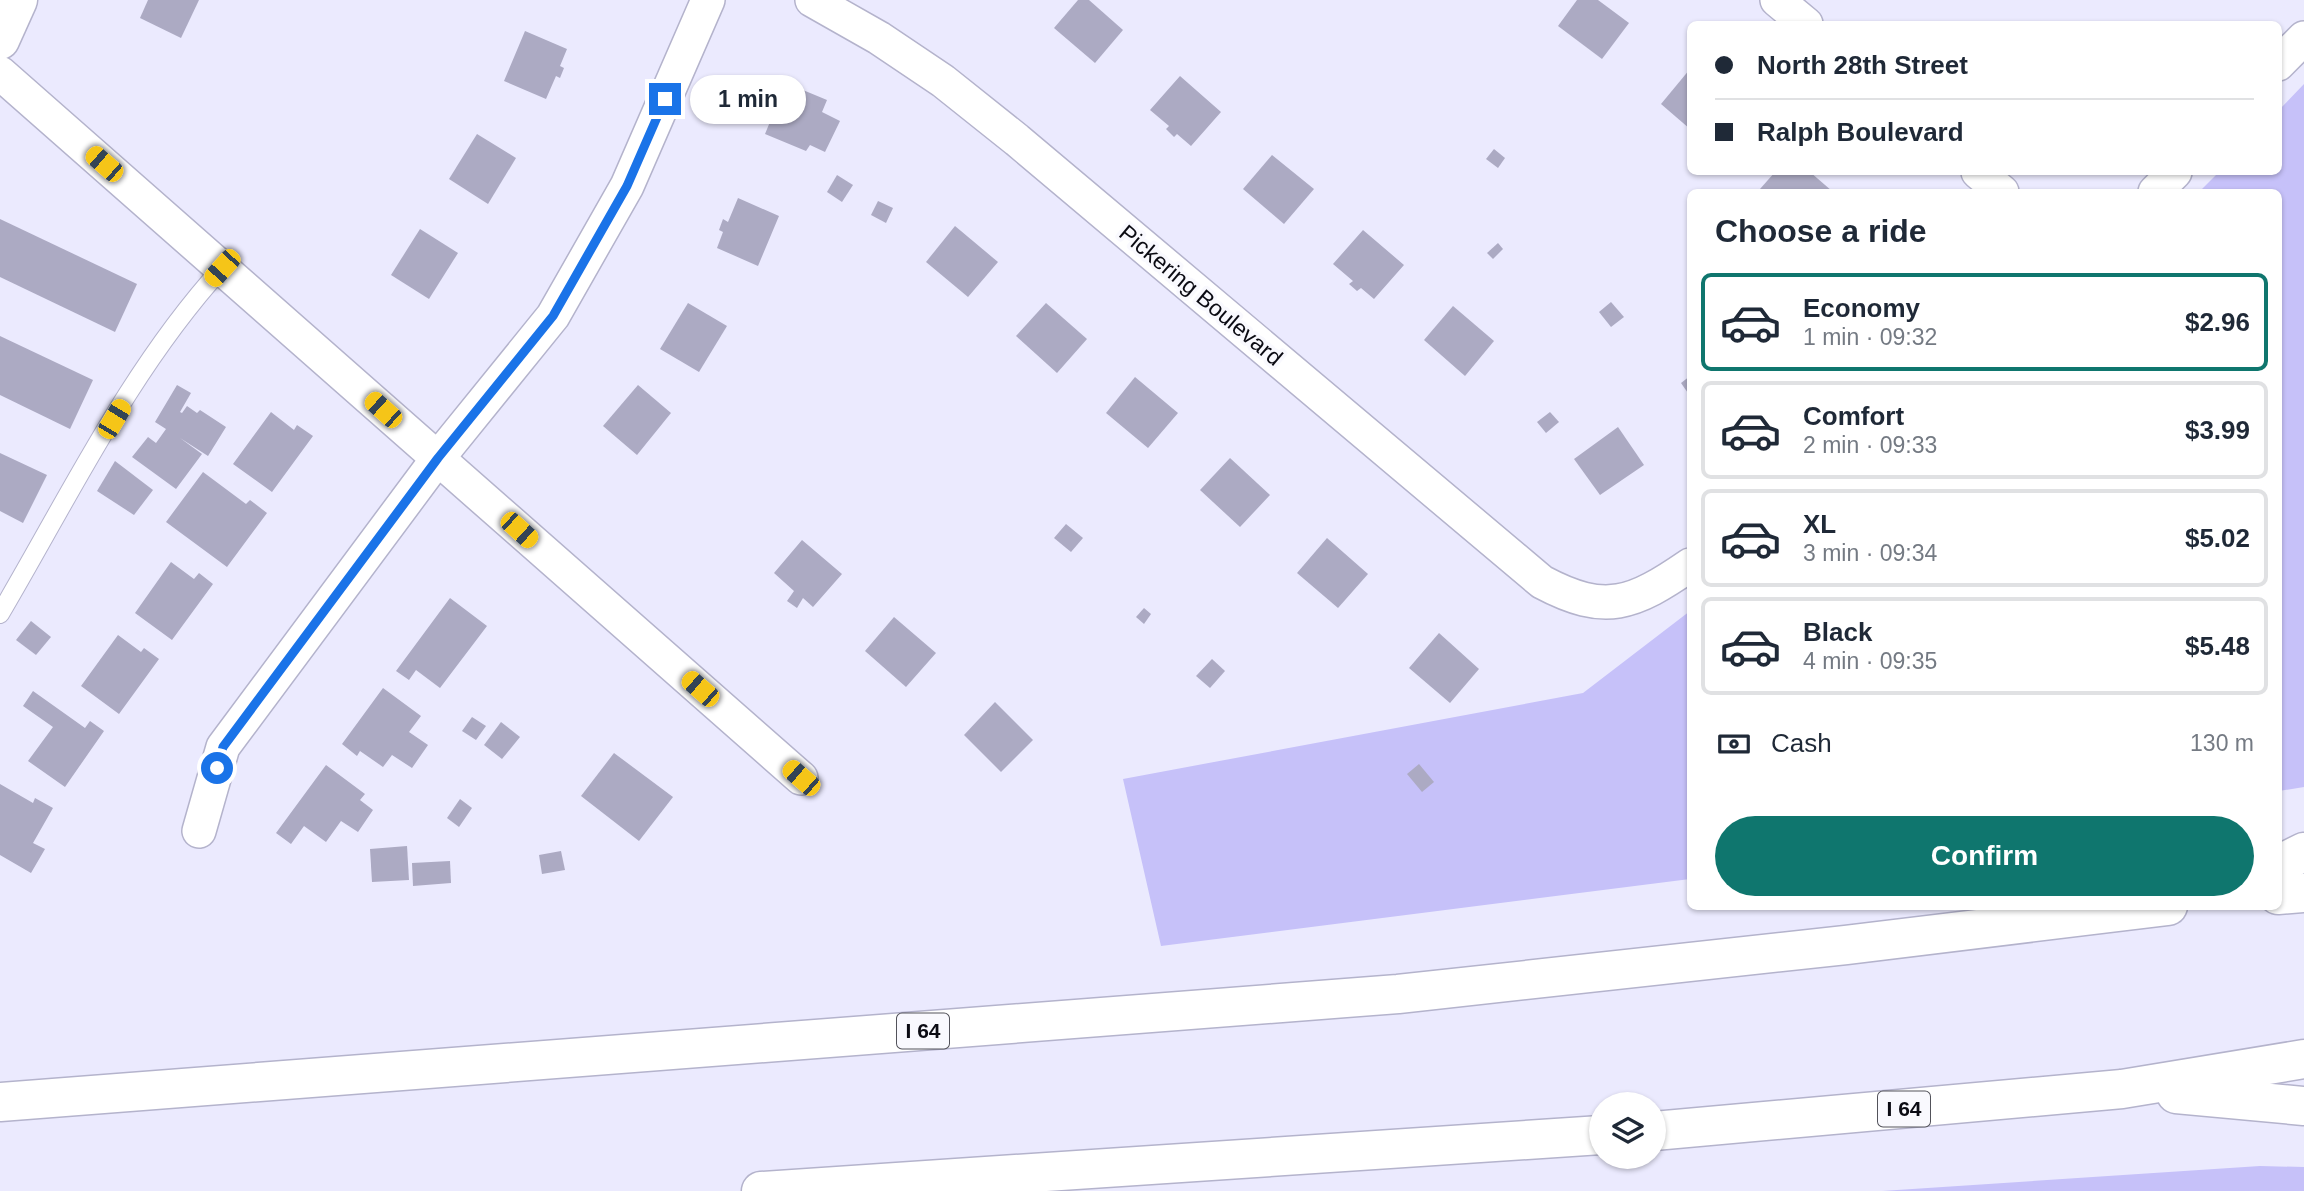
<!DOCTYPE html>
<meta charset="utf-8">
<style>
body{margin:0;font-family:Arial,sans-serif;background:#f2f2f3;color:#1f2937;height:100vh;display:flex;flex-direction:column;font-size:26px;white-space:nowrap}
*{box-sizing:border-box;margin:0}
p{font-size:23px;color:#747a83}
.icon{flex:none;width:38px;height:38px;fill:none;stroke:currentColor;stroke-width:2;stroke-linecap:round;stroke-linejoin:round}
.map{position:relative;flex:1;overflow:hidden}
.details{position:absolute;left:1687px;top:189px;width:595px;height:721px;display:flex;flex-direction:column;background:#fff;border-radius:10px;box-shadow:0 2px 5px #0004}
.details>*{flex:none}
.top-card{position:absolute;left:1687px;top:21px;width:595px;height:154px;border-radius:10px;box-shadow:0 2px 5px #0004;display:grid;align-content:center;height:154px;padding:0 28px;background:#fff}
.tools{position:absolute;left:1589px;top:1092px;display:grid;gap:14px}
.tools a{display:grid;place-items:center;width:77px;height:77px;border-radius:50%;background:#fff;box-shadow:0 2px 5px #0004;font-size:35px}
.end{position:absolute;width:32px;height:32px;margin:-16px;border:9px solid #1a73e8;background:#fff;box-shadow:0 0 0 4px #fff}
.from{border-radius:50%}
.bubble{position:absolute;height:49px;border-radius:24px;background:#fff;box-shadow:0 2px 5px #0004;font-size:23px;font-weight:700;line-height:49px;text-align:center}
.car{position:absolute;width:21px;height:42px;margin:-21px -10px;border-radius:9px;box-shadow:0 0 5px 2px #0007;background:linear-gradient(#f5c518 24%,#345 0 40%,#f5c518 0 76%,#345 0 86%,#f5c518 0)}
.top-card b{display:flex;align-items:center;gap:24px;height:66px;font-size:26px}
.top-card b+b{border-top:2px solid #e0e1e3}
.top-card i{width:18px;height:18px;background:#1f2937}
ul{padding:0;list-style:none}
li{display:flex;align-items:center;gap:21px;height:98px;margin:0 14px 10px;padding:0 14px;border:4px solid #e0e1e3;border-radius:10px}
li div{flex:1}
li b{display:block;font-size:26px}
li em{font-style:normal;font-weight:700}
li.on{border-color:#0f766e}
li>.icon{width:63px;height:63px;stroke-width:1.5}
h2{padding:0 28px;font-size:32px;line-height:84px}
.pay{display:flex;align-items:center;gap:18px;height:77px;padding:0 28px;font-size:26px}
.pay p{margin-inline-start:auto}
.primary-button{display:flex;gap:14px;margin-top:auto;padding:14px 28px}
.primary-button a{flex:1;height:80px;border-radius:42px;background:#0f766e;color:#fff;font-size:28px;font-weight:700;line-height:80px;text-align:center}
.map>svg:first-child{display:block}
.green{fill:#c6c1f9}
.building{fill:#acaac3}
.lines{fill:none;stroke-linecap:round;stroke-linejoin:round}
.lane-casing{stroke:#b4b3cc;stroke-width:20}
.street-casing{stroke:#b4b3cc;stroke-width:36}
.secondary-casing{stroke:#b4b3cc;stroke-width:41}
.highway-casing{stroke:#b4b3cc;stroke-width:41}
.lane{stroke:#fff;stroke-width:18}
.street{stroke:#fff;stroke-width:33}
.secondary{stroke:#fff;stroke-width:38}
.highway{stroke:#fff;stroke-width:38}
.route{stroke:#1a73e8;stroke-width:9}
.labels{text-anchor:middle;stroke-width:7;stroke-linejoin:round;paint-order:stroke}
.shield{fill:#f9f9fe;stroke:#52525a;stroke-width:2}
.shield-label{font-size:21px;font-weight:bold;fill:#0b0b13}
.street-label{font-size:23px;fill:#0b0b13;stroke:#f9f9fe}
</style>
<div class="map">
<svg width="2304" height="1191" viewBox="0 0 2304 1191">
<rect width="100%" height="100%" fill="#ebeafe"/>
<g class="green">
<path d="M2304 84V787L2279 791 2278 192H2199L2219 172H2278L2279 110Z"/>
<path d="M1690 611V879L1161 946 1123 779 1583 693Z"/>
<path d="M2260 1166 2304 1167V1191H1882Z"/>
</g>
<g class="building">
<path d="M148 0H199L181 38 140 18Z"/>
<path d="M1078 0H1089L1123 30 1095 63 1054 28Z"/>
<path d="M1577 0H1598L1629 23 1602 59 1558 26Z"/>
<path d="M525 31 567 49 560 66 564 68 560 78 556 76 546 99 504 81Z"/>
<path d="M1690 69V129L1661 104Z"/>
<path d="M1180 76 1221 112 1191 146 1177 134 1174 137 1166 129 1169 126 1150 110Z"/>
<path d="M786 83 827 100 822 112 840 121 825 152 810 145 806 151 765 134Z"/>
<path d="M477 134 516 158 488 204 449 179Z"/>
<path d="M1494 149 1505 158 1498 168 1486 159Z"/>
<path d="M1272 155 1314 189 1284 224 1243 189Z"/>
<path d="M1775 172H1810L1832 191 1764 192 1760 189Z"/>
<path d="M837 175 853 185 842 202 827 192Z"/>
<path d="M738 198 779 216 758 266 717 248 723 232 719 230 723 219 728 222Z"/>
<path d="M878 201 893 208 886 223 871 215Z"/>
<path d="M0 219 137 284 115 332 0 277Z"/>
<path d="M955 226 998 262 968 297 926 262Z"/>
<path d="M420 229 458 253 429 299 391 275Z"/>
<path d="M1363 230 1404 265 1374 299 1361 288 1357 291 1349 284 1353 281 1333 264Z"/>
<path d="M1498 243 1503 249 1493 259 1487 253Z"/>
<path d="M1611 302 1624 317 1611 327 1599 312Z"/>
<path d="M688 303 727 326 699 372 660 349Z"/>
<path d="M1046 303 1087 339 1057 373 1016 336Z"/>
<path d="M1453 306 1494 341 1465 376 1424 340Z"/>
<path d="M0 336 93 380 70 429 0 395Z"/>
<path d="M1690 376V396L1681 383Z"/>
<path d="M1135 377 1178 413 1148 448 1106 413Z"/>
<path d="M177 385 191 393 180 412 182 413 187 406 197 413 200 410 226 427 208 456 180 438 202 454 176 489 132 457 148 437 156 443 166 429 155 422Z"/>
<path d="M638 385 671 413 637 455 603 426Z"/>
<path d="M271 412 294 430 297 425 313 436 272 492 233 464Z"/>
<path d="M1550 412 1559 422 1546 433 1537 422Z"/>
<path d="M1618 427 1644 465 1600 495 1574 459Z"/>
<path d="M0 453 47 475 23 523 0 511Z"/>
<path d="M1230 458 1270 495 1240 527 1200 490Z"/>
<path d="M115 461 153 490 134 515 97 491Z"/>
<path d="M203 472 246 504 250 500 267 513 227 567 166 522Z"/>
<path d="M1066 524 1083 538 1071 552 1054 538Z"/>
<path d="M1327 538 1368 574 1338 608 1297 573Z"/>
<path d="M802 540 842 574 813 607 803 598 797 608 787 601 794 591 774 573Z"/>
<path d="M171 562 194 579 199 573 213 584 172 640 135 613Z"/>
<path d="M450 598 487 626 440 688 416 670 409 680 396 671Z"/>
<path d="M1144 608 1151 614 1144 624 1136 617Z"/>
<path d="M894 617 936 653 906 687 865 651Z"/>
<path d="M31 621 51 637 36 655 16 640Z"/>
<path d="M1439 633 1479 669 1450 703 1409 668Z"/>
<path d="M118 635 141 652 144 648 159 659 119 714 81 686Z"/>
<path d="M1212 659 1225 671 1210 688 1196 676Z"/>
<path d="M383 688 421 716 409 732 428 745 412 768 392 755 383 767 360 751 357 756 342 744Z"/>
<path d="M33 691 85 728 90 721 104 731 65 787 28 761 53 727 23 706Z"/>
<path d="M995 702 1033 740 1001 772 964 735Z"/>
<path d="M472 717 486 726 476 740 462 731Z"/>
<path d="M501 722 520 737 502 759 484 745Z"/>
<path d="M614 753 673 797 639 841 581 796Z"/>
<path d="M1419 764 1434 782 1422 792 1407 774Z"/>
<path d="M326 765 365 794 360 800 373 810 358 832 341 821 326 842 304 826 291 844 276 833Z"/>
<path d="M0 784 33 803 35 798 53 808 33 843 45 849 31 873 0 855Z"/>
<path d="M460 799 472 808 459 827 447 818Z"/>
<path d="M407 846 409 880 372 882 370 849Z"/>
<path d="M561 851 565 870 542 874 539 855Z"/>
<path d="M450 861 451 883 413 886 412 863Z"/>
</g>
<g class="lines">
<defs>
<path id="lane" d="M0 614C69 497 130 369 222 268"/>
<g id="street">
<path d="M812 0 879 38 943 81 1017 140 1542 582C1606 616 1633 604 1690 565"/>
<path d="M1777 0 1806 24"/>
<path d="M2278 64 2304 38"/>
<path d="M0 73 801 778"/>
<path d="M1978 172 2002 192"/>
<path d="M2155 192 2175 172"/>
<path d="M199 831 223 747 438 458 553 316 627 186 708 0"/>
</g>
<path id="secondary" d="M0 40 18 0"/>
<g id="highway">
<path d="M2278 865 2304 852"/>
<path d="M2278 895 2304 893"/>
<path d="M2176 1094 2304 1106"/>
<path d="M0 1102 1398 994 1846 945 2168 906"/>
<path d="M1654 1131 2122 1089 2304 1059"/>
<path d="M761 1191 1601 1135"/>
</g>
</defs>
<use href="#lane" class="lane-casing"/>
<use href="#street" class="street-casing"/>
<use href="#secondary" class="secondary-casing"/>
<use href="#highway" class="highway-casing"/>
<use href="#lane" class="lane"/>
<use href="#street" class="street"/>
<use href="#secondary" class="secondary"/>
<use href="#highway" class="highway"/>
</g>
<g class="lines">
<path class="route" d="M217 768 223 747 438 458 553 316 627 186 665 99"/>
</g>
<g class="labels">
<g class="shield">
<rect x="897" y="1013.5" width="52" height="35" rx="5"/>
<rect x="1878" y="1091.5" width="52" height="35" rx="5"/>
</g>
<g class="shield-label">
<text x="923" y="1038">I 64</text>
<text x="1904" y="1116">I 64</text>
</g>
<g class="street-label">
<text transform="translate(1201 295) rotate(40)" y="8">Pickering Boulevard</text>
</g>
</g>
</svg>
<div class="tools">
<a><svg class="icon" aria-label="layers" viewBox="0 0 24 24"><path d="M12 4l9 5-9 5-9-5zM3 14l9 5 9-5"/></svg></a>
</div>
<i class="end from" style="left:217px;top:768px"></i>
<i class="end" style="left:665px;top:99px"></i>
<div class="bubble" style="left:690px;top:75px;width:116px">1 min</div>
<i class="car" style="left:104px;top:164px;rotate:311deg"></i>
<i class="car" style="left:222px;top:268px;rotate:222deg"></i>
<i class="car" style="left:383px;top:410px;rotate:312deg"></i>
<i class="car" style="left:114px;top:419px;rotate:31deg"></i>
<i class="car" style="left:519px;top:530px;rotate:132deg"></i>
<i class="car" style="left:700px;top:689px;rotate:311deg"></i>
<i class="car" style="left:801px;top:778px;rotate:311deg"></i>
<div class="top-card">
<b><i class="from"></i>North 28th Street</b>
<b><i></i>Ralph Boulevard</b>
</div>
<section class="details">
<h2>Choose a ride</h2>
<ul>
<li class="on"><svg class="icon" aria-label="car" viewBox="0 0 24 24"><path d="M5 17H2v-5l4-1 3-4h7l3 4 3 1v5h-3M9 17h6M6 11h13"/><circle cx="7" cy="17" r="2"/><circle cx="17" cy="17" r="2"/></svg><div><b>Economy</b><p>1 min · 09:32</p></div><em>$2.96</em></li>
<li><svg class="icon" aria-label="car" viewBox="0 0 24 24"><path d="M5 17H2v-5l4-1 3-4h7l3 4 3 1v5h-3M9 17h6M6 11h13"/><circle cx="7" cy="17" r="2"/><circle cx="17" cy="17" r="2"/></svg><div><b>Comfort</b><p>2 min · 09:33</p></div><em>$3.99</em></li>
<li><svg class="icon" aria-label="car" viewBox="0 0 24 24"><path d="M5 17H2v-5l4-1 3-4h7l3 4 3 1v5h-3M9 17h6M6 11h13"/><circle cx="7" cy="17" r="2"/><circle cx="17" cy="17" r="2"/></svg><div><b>XL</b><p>3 min · 09:34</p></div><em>$5.02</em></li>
<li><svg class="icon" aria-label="car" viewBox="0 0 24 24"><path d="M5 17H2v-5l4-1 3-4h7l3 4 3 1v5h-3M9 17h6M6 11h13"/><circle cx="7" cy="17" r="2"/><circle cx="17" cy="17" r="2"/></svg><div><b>Black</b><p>4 min · 09:35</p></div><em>$5.48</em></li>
</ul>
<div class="pay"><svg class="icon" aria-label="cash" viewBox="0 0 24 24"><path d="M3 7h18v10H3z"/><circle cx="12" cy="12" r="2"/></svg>Cash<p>130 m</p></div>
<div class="primary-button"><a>Confirm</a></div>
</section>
</div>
